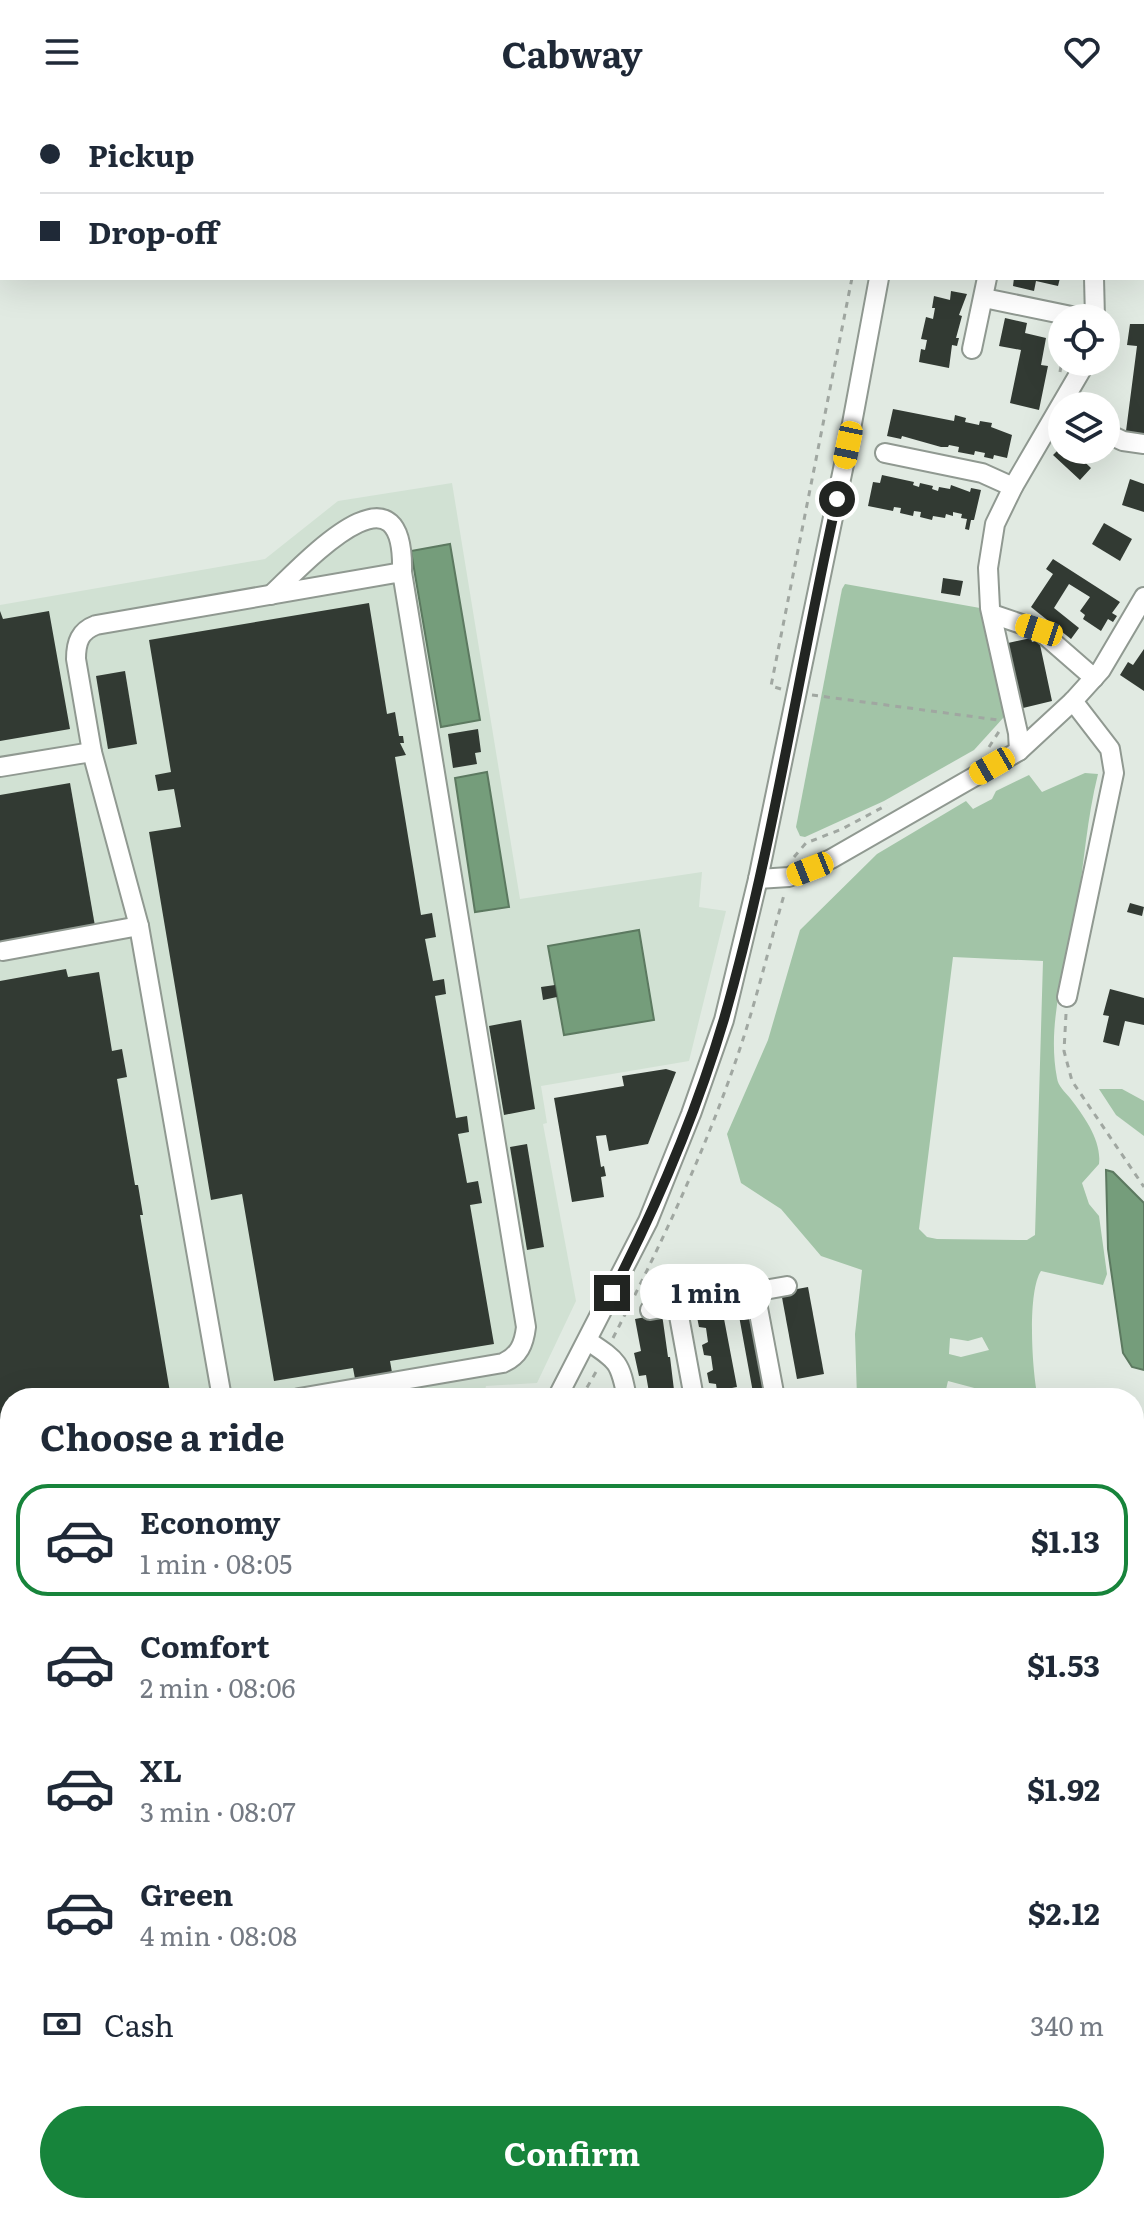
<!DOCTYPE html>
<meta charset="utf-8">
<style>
body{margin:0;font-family:Literata,serif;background:#f2f2f3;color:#1f2937;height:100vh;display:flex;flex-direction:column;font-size:30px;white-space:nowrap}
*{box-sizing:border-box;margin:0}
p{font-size:26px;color:#747a83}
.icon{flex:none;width:44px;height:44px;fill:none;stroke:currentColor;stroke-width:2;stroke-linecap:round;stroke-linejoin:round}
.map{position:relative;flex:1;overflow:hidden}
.drawer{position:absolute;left:0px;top:1284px;width:1144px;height:826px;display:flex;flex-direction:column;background:#fff;border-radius:32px 32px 0 0;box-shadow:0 8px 32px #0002}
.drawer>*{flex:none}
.top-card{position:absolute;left:0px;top:0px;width:1144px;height:176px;box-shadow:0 8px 32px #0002;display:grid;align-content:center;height:176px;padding:0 40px;background:#fff}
.controls{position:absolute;left:1048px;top:200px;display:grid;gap:16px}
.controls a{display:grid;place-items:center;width:72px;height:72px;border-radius:50%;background:#fff;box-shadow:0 8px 32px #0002;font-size:40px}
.end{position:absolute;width:36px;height:36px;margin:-18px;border:10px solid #222522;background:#fff;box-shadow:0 0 0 4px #fff}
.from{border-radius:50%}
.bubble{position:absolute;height:56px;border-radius:28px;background:#fff;box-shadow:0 8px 32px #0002;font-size:26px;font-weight:700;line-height:56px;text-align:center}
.car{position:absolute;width:24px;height:48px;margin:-24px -12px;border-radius:10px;box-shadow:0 0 6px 2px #0007;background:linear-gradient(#f5c518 24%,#345 0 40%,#f5c518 0 76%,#345 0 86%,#f5c518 0)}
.top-card b{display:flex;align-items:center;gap:28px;height:76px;font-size:30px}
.top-card b+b{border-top:2px solid #e0e1e3}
.top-card i{width:20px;height:20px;background:#1f2937}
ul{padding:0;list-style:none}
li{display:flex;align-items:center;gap:24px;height:112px;margin:0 16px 12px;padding:0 24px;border:4px solid transparent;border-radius:32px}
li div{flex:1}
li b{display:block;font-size:30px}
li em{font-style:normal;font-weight:700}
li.active{border-color:#17843b}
li>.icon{width:72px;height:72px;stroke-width:1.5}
h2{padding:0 40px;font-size:36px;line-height:96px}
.pay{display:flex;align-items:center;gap:20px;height:88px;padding:0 40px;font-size:30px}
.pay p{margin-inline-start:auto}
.cta{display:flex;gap:16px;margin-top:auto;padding:16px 40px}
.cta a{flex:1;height:92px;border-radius:48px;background:#17843b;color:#fff;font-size:32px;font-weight:700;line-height:92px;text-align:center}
header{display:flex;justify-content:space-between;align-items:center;height:104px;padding:0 40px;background:#fff;font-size:36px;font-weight:700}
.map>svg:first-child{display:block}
.built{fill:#d1e1d3}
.green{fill:#a2c4a7;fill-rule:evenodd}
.water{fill:#759d7b;stroke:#5c7960;stroke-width:2}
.building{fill:#323a33}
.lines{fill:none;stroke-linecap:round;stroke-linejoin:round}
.minor-casing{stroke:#909991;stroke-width:22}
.path{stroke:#a0a7a1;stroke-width:3;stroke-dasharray:6 6;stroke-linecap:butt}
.minor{stroke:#fff;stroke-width:18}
.route{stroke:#222522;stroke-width:10}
</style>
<header><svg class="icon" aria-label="menu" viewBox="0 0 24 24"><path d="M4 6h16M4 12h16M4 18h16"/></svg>Cabway<svg class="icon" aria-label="heart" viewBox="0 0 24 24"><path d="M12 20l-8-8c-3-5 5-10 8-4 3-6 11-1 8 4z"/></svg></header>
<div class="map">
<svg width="1144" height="2109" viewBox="0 0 1144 2109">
<rect width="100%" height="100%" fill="#e1eae2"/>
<path class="built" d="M452 379 520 795 702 768 699 803 726 807 689 957 541 982 547 1019 543 1020 576 1197 537 1279 486 1282 483 1294H10V1649L0 1642V501L265 455 338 397Z"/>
<g class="green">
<path d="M845 480 980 504 1004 613 974 646 884 697 805 733 800 732 796 723 842 485Z"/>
<path d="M1085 669 1098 670C1087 714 1084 759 1077 804 1067 859 1046 917 1057 974 1058 982 1065 988 1070 994 1084 1012 1102 1037 1099 1060L1082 1079 1089 1100 1099 1112 1107 1170 1103 1181 1041 1167C1027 1188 1032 1268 1038 1294H1012L948 1277 944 1294H857L855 1230 862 1166 821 1152 781 1105 741 1079 727 1030 768 936 800 826 877 750 966 697 973 705 992 695 996 687 1029 671 1042 688ZM953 853 1043 857 1035 1131 1027 1136 937 1135 927 1133 919 1125ZM982 1233 989 1246 961 1253 949 1250 950 1234 968 1237Z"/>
<path d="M1099 985H1122L1144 997V1032L1116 1011Z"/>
<path d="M1134 1675H1144V2109H15L21 2100H1134Z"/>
</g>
<g class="water">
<path d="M450 440 480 616 441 623 411 447Z"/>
<path d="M487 668 509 803 475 808 455 674Z"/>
<path d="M639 826 654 916 564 931 548 842Z"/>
<path d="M1106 1066 1113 1068 1144 1099V1266L1132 1263 1123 1249 1108 1145Z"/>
</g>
<g class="building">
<path d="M1014 174H1060L1058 182 1036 177 1034 187 1013 182Z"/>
<path d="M951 187 967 190 959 211 962 212 956 234H959L957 242 952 241 949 264 919 258 921 245 925 246 927 236 921 235 926 213 933 215 935 204H932L934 192 950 196Z"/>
<path d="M1005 214 1027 219 1025 229 1046 234 1041 261 1048 262 1039 306 1010 299 1021 246 999 242Z"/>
<path d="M1130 220H1144V330L1126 327 1137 242 1127 241Z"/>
<path d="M893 305 954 317 955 311 966 314 965 318 979 321 980 317 992 319 991 323 1012 331 1007 354 994 351 993 355 984 353 985 349 975 347 974 351 958 348 959 343 949 341 948 343H941L902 332 901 335 887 332Z"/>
<path d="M1062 342V346H1072L1091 364 1080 376 1053 351Z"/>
<path d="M882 371 914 378 913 381 919 383 920 379 933 382 932 385 938 387 939 383 950 385 951 381 970 388 971 384 981 386 974 416H971L969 426 965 425 967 415 961 414 962 410 953 408V412L946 410 945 414 933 412 932 416 920 413 921 408 914 407 913 412 900 409 901 404 894 403 893 407 868 402 873 378 880 379Z"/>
<path d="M1130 375 1144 380V408L1122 401Z"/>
<path d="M1104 419 1132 435 1120 457 1092 440Z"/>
<path d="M1053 455 1120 498 1112 509 1117 512 1113 518 1108 515 1101 527 1083 515 1085 511 1080 507 1090 493 1069 480 1054 504 1079 524 1071 535 1031 503 1053 470 1046 465Z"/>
<path d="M943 474 963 477 960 492 941 489Z"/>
<path d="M369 499 387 610 395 608 399 632H403L404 639H400L406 651 395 653 421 811 432 809 436 833 425 835 433 877 444 875 446 890 435 892 456 1014 467 1012 469 1028 458 1030 467 1079 478 1077 482 1099 470 1101 494 1240 390 1257 393 1274 356 1280 353 1264 274 1277 242 1090 211 1096 149 728 181 723 174 685 158 687 155 671 171 668 149 536Z"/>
<path d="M0 507 3 515 49 507 70 625 0 637Z"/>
<path d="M1031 534 1032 538 1039 536 1052 597 1023 604 1008 539Z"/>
<path d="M1144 545V587L1120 571 1128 558 1133 561Z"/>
<path d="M125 567 137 640 108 645 96 572Z"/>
<path d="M478 625 481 648 475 649 477 660 453 664 448 630Z"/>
<path d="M70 679 95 822 0 839V691Z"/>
<path d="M1130 799 1144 803 1142 812 1127 808Z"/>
<path d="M66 865 68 873 99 868 112 947 122 945 127 973 117 975 135 1081H138L143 1111H140L171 1294H10V1343L0 1345V877Z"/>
<path d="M555 881 557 893 543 896 541 883Z"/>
<path d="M1110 885 1144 894V921L1125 917 1119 942 1103 938 1109 912 1103 911Z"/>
<path d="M521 916 535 1005 504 1011 489 922Z"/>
<path d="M666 965 676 968 648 1040 609 1047 606 1031 596 1032 601 1063 604 1062 606 1072 601 1073 604 1093 572 1098 554 994 624 982 622 972Z"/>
<path d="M527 1040 544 1143 527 1146 510 1043Z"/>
<path d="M808 1183 824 1270 797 1275 781 1188Z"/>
<path d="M740 1195 749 1198 770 1294H754L737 1201 740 1200Z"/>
<path d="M721 1199 737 1283 717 1287 716 1280 709 1279 707 1269 713 1266 711 1252 704 1251 702 1241 708 1238 706 1224 699 1223 697 1213 703 1210 702 1202Z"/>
<path d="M662 1210 668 1253H670L674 1286 678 1292 650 1294 646 1271 639 1272 634 1249 641 1247 635 1215Z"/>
<path d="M827 1284 829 1294H800L799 1289Z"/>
<path d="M461 1287H468L469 1294H426Z"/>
<path d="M10 1372V1480L0 1482V1373Z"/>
<path d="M10 1525V1557L0 1559V1527Z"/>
<path d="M10 1738V1786H8L0 1740Z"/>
<path d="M10 1824V1896L0 1898V1826Z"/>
</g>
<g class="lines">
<defs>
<g id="minor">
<path d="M914 2V0"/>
<path d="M1022 2V0"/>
<path d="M1115 2 1116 0"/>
<path d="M1094 174 1095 214"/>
<path d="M984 194 1081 214"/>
<path d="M972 245 987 174"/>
<path d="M1106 329 1123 337 1144 340"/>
<path d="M885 349 982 369 1013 383"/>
<path d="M271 491C304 460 405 349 402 468"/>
<path d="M992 510 1039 526 1094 574"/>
<path d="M1019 647 1018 629 990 504 988 464 995 420 1013 383 1086 258"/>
<path d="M0 663 92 648"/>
<path d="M758 775 789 773 831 755 1019 647 1073 597 1101 566 1144 493"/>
<path d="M3 847 139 822"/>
<path d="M1067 893 1114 669 1110 645 1073 597"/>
<path d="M755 1188 775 1294"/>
<path d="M677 1201 694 1294"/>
<path d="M650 1206 787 1182"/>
<path d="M588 1237C618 1257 620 1258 627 1294"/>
<path d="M222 1294 139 822 92 648 76 555C76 538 80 527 96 521L402 468 526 1223C524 1240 519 1252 503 1259L299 1294"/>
<path d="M557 1294 648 1117 691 1010 724 916 758 775 848 341 879 174"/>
<path d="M0 1686 10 1685"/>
</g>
</defs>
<use href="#minor" class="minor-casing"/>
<g class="path">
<path d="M770 0 775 2"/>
<path d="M1060 268 1062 257"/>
<path d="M781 585 771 582 852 174"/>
<path d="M812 591 998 616"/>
<path d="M989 643 1000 626"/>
<path d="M794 753 806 739 842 725 887 701"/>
<path d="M1066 910 1064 947 1072 977 1144 1083"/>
<path d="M613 1234C664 1135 712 1033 746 926 760 881 771 836 784 791"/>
<path d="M581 1294 597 1266"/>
<path d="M1134 1674H1144"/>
<path d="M0 1731H10"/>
<path d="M0 1738 10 1734"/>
<path d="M1134 1778 1144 1815"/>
<path d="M410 2100 422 2109"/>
<path d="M758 2100 769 2109"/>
<path d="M10 2109 15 2100"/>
<path d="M174 2109 180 2100"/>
<path d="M871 2109 875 2100"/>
</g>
<use href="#minor" class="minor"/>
</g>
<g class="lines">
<path class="route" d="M612 1189C657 1101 696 1010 724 915 773 745 798 568 837 395"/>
</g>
</svg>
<div class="controls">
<a><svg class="icon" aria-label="locate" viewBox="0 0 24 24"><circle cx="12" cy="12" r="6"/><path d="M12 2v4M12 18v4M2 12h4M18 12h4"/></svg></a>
<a><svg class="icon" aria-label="layers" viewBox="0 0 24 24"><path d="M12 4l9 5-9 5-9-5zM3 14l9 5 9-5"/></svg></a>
</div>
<i class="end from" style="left:837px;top:395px"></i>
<i class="end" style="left:612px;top:1189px"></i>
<div class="bubble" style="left:640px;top:1160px;width:132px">1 min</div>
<i class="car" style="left:848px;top:341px;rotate:192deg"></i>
<i class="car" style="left:1039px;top:526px;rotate:288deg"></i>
<i class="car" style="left:992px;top:662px;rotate:240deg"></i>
<i class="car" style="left:810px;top:765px;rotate:248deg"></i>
<div class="top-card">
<b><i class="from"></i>Pickup</b>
<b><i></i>Drop-off</b>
</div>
<section class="drawer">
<h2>Choose a ride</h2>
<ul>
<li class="active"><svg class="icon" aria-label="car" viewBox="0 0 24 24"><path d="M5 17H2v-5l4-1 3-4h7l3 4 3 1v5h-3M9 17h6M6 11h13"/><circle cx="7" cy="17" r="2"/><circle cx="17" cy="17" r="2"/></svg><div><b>Economy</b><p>1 min · 08:05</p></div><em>$1.13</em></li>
<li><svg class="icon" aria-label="car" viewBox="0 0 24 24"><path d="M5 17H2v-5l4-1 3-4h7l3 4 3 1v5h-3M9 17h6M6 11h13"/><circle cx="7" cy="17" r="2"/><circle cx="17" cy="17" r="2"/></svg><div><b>Comfort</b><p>2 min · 08:06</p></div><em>$1.53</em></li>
<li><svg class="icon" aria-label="car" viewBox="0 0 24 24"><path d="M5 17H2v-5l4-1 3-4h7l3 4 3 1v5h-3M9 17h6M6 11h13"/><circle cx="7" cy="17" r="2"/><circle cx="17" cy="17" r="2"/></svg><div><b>XL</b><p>3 min · 08:07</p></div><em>$1.92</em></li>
<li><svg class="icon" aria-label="car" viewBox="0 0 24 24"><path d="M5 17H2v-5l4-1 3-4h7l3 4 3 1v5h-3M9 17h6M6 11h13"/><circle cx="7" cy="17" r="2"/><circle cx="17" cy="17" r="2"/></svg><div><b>Green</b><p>4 min · 08:08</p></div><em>$2.12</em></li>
</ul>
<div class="pay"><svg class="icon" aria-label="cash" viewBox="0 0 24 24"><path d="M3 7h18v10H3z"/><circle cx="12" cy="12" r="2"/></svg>Cash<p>340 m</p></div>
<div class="cta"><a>Confirm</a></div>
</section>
</div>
